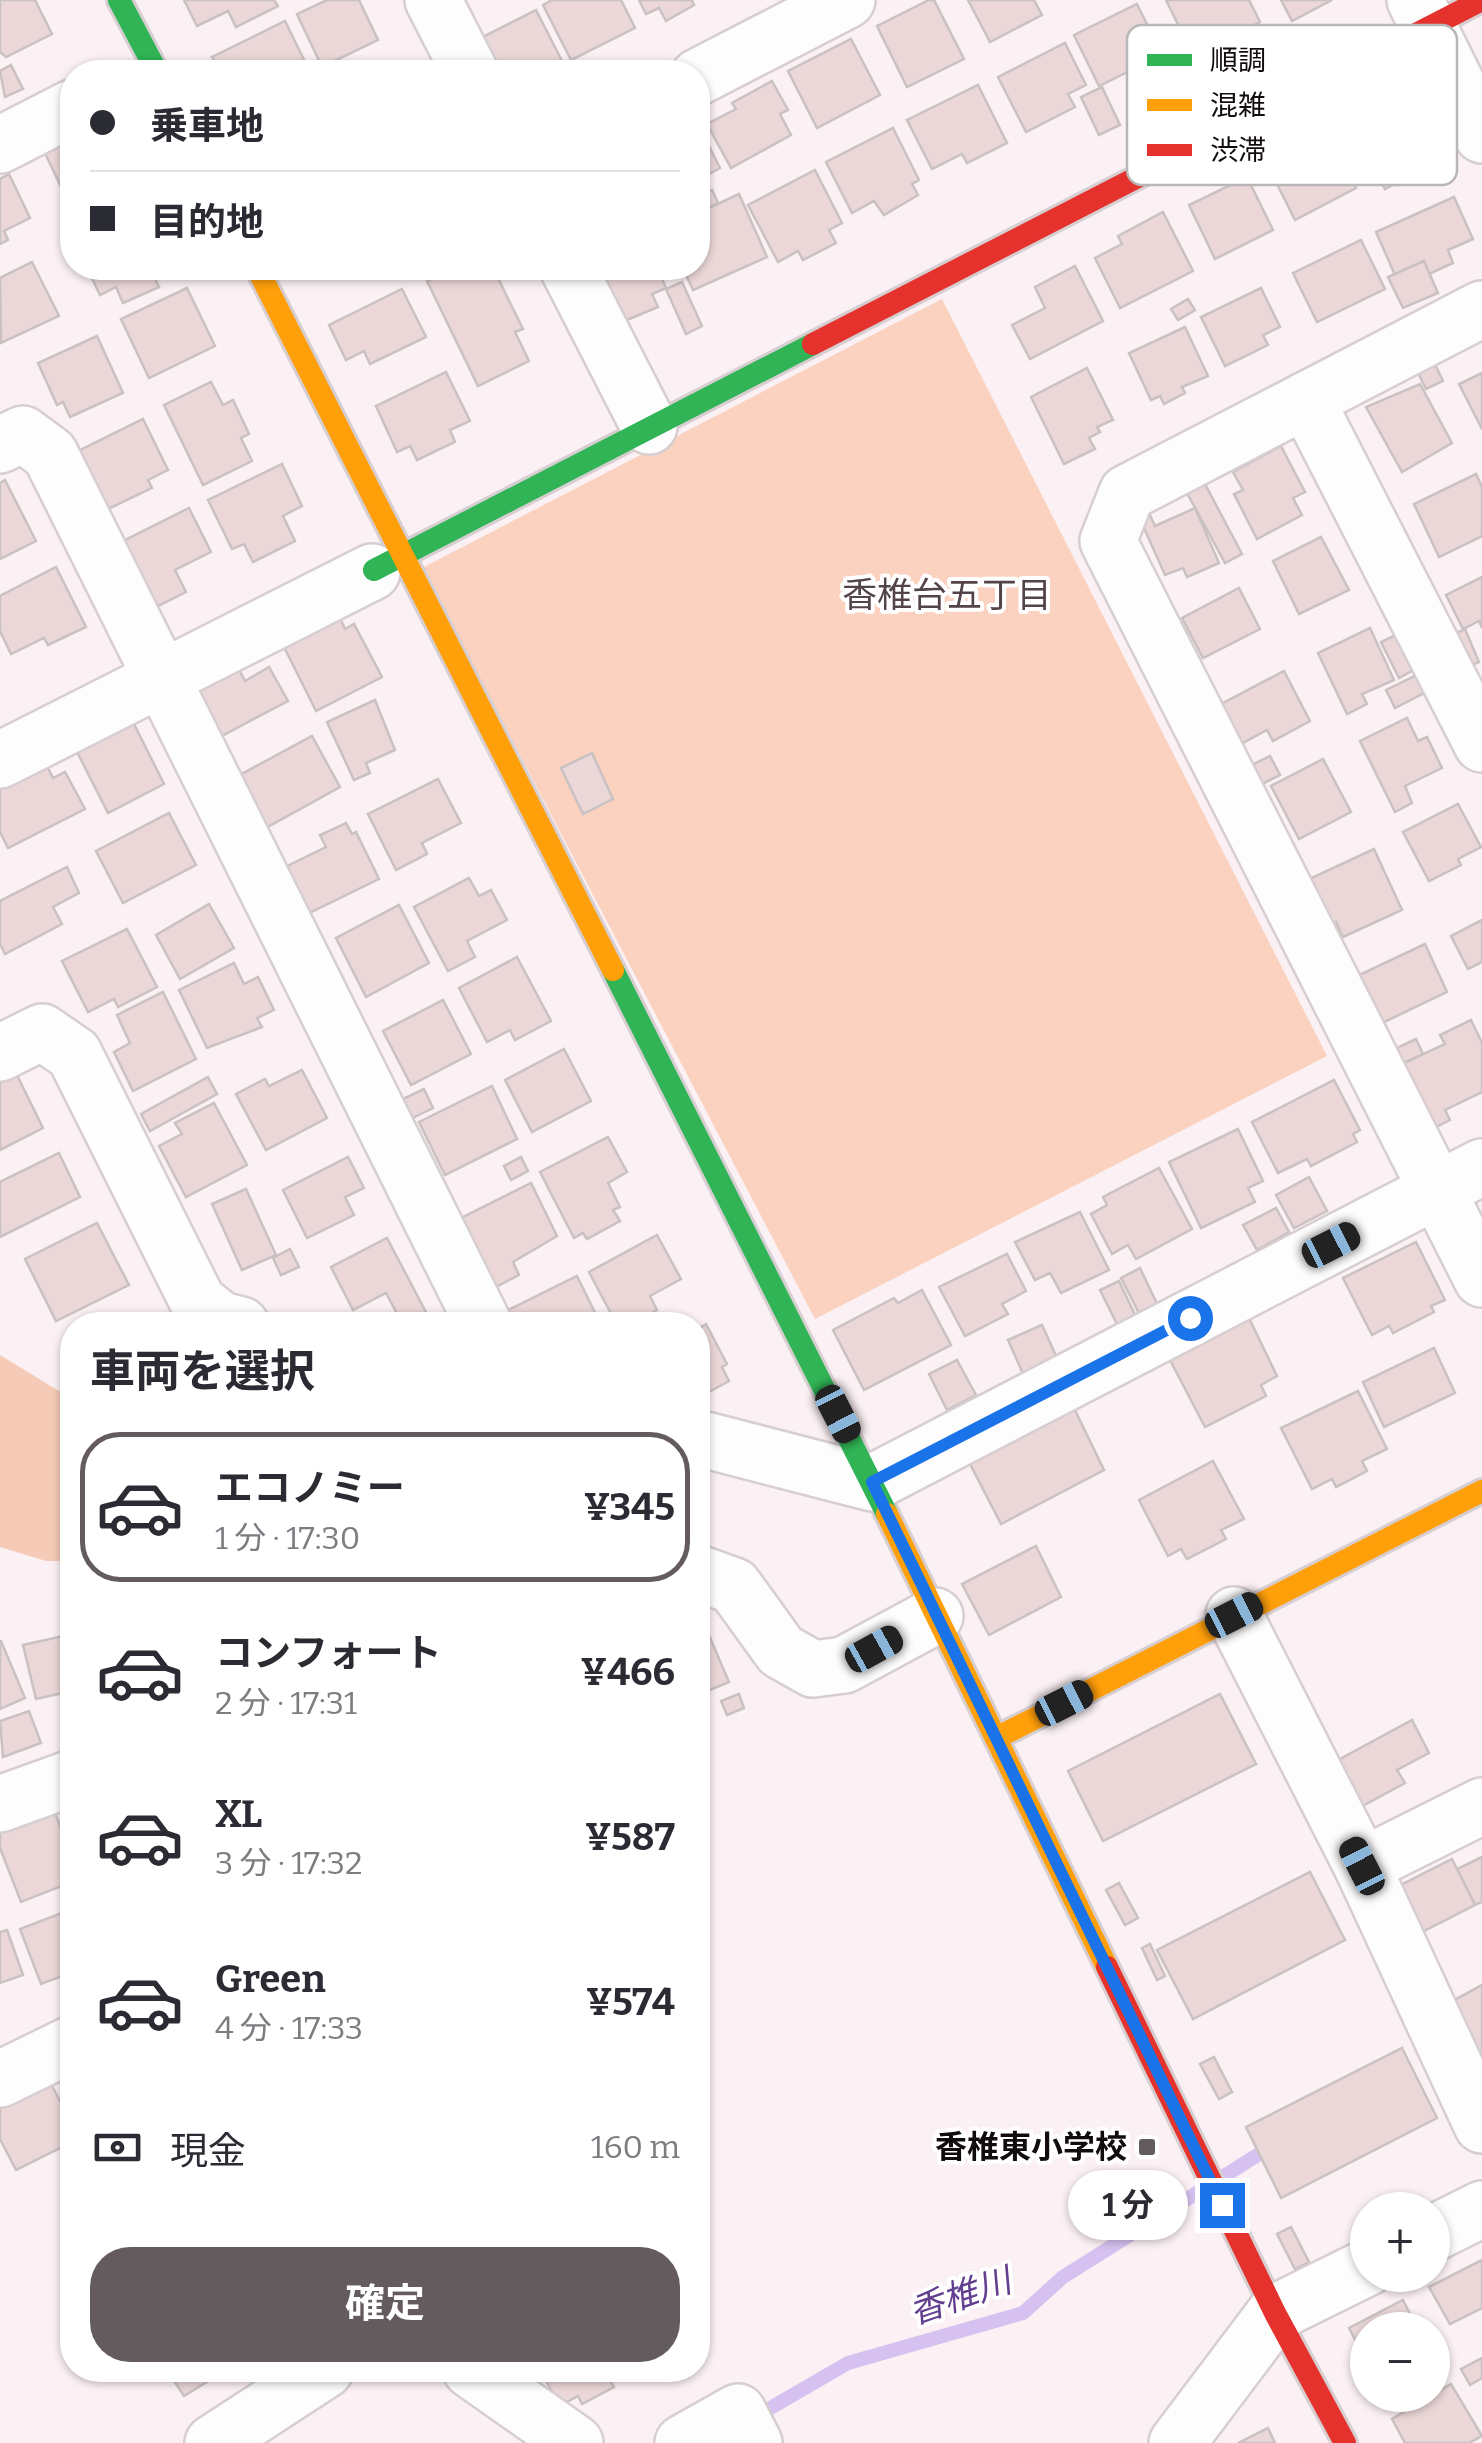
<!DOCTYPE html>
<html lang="ja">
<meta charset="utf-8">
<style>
body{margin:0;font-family:Bitter,"Noto Sans JP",serif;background:#f2f2f3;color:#2b2b33;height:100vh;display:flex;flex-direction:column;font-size:38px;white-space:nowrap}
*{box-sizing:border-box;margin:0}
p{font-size:32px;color:#7c7c81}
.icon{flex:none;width:55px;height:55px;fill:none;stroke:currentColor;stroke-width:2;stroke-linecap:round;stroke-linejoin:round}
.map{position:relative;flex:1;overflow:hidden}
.side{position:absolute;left:60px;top:1312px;width:650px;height:1070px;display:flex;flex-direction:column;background:#fff;border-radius:40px;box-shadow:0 2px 8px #0004}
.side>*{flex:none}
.top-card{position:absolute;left:60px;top:60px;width:650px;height:220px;border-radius:40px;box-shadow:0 2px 8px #0004;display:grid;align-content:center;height:220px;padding:0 30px;background:#fff}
.fabs{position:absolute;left:1350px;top:2192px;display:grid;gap:20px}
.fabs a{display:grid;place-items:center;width:100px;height:100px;border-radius:50%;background:#fff;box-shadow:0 2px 8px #0004;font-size:50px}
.end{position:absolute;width:45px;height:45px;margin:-22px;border:12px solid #1a73e8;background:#fff;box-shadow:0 0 0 5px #fff}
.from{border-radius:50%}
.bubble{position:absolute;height:70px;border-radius:35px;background:#fff;box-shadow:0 2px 8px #0004;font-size:32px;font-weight:700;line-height:70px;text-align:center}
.car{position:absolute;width:30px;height:60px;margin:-30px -15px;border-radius:12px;box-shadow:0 0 8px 2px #0007;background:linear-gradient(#222 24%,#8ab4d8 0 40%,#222 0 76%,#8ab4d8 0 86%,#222 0)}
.top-card b{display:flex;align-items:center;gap:35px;height:95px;font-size:38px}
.top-card b+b{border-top:2px solid #e1e1e2}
.top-card i{width:25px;height:25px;background:#2b2b33}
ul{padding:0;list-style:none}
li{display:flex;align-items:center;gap:30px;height:150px;margin:0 20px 15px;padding:0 10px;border:5px solid transparent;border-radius:40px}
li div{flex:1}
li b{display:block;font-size:38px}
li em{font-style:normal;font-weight:700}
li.active{border-color:#635b5e}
li>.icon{width:90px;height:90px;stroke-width:1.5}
h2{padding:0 30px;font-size:45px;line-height:120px}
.pay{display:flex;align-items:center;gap:25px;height:110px;padding:0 30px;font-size:38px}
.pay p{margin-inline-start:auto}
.primary-button{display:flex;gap:20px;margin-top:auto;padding:20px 30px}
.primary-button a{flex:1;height:115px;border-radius:40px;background:#635b5e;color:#fff;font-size:40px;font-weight:700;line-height:115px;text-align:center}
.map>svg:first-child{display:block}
.green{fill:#fad2bf}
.forest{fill:#f5cab6}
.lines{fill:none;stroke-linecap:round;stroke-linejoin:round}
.stream{stroke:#d7c1f1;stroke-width:14}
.building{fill:#ebd7d8;stroke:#c9c1c2;stroke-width:2.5}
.street-casing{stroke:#d7ced1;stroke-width:60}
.fast-casing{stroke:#d7ced1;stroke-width:28}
.slow-casing{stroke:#d7ced1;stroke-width:28}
.jam-casing{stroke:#d7ced1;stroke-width:28}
.street{stroke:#fefdfd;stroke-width:55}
.fast{stroke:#30b455;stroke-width:22}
.slow{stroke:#ff9f0a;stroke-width:22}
.jam{stroke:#e5322d;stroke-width:22}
.route{stroke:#1a73e8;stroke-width:12}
.poi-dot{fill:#635b5e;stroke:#fff;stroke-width:4}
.labels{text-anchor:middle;stroke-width:8;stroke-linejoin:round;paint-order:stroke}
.poi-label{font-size:32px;font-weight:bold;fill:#110b0d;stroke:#fff;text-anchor:end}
.neighbourhood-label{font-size:35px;fill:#534449;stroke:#fff}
.water-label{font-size:35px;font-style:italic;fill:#63408f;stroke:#fff}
.key{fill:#fff;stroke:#b8b6b6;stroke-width:2.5}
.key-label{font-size:28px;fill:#110b0d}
</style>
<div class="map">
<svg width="1482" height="2443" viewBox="0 0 1482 2443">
<rect width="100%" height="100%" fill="#fbf0f3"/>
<path class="green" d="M942 299 1327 1056 815 1319 422 568Z"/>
<path class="forest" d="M0 1355 72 1399V1561H46L0 1547Z"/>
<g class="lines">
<g class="stream">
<path d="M1221 2178 1275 2144"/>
<path d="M755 2417 848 2363 1023 2313 1063 2277 1203 2189"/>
</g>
</g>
<g class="building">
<path d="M0 0H35L52 34 6 57 0 52Z"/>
<path d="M184 0H274L278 6 236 27 228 11 197 26Z"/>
<path d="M327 0H359L378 40 322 67 297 14Z"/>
<path d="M552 0H621L635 28 571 60 543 5Z"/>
<path d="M639 0H692L694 5 666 21 659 8 646 14Z"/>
<path d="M929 0H934L964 59 907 87 877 26Z"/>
<path d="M968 0H1034L1042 15 990 42Z"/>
<path d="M1166 0H1249L1260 22 1193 55Z"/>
<path d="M1281 0H1332L1292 21Z"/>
<path d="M1137 4 1162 55 1099 86 1074 35Z"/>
<path d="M536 10 562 61 540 72H491L475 41Z"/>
<path d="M285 21 310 72H220L212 57Z"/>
<path d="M851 39 880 95 817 128 788 71Z"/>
<path d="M1065 43 1086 85 1068 94 1075 107 1026 132 998 77Z"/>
<path d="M11 65 23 89 5 97 0 71Z"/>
<path d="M772 81 788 110 780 114 791 135 731 168 707 124 736 109 732 103Z"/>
<path d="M978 85 1007 143 967 163 962 154 932 169 907 120Z"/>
<path d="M1102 87 1120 125 1099 135 1081 97Z"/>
<path d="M1395 97 1407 121 1414 118 1431 153 1421 157 1426 168 1385 189 1371 162 1361 167 1339 125Z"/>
<path d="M698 124 720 168 698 180Z"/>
<path d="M893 128 919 180 912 184 918 195 884 215 874 201 852 213 826 162Z"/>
<path d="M72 130V196L67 199 41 145Z"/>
<path d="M1329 135 1356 188 1295 220 1268 166Z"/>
<path d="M815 170 842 223 829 230 836 243 803 260 798 251 778 262 748 205Z"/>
<path d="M9 174 30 218 4 231 8 240 0 244V179Z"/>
<path d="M1247 177 1273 230 1215 259 1189 205Z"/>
<path d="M712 190 718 203 698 213V197Z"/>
<path d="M739 194 767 257 693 290 683 268H698V213Z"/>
<path d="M1454 197 1473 239 1448 250 1453 263 1429 274 1424 261 1395 275 1376 232Z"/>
<path d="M1163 212 1193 271 1120 308 1095 258 1122 244 1118 236Z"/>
<path d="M1361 240 1385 289 1317 322 1293 273Z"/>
<path d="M1424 261 1438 293 1403 308 1388 277Z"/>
<path d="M32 262 59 316 1 343 0 278Z"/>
<path d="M1075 266 1103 321 1030 359 1012 325 1045 308 1035 287Z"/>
<path d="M87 268H159L153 274 159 287 123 303 116 287 100 295Z"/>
<path d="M454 268H493L523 329 515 332 529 361 478 386 427 281Z"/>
<path d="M579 268H657L666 288 652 294 658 307 605 329Z"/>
<path d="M682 282 702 326 686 334 666 289Z"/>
<path d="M187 288 215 346 149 378 121 319Z"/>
<path d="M1261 288 1280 327 1263 335 1268 345 1225 366 1201 317Z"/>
<path d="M402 289 426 337 370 364 364 351 346 360 329 325Z"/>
<path d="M1188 299 1195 310 1178 320 1171 309Z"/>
<path d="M1185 327 1208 376 1182 387 1185 393 1164 404 1160 396 1151 400 1129 353Z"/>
<path d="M97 336 123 393 70 417 63 402 57 405 38 363Z"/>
<path d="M1427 348 1443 381 1426 389 1410 356Z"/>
<path d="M1087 368 1113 420 1097 427 1100 432 1089 438 1095 449 1064 464 1031 397Z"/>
<path d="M446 372 470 421 450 430 455 442 417 460 410 446 397 452 376 406Z"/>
<path d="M1482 373V429L1459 384Z"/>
<path d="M211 382 223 405 233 400 249 434 241 438 252 461 203 485 164 405Z"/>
<path d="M1420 384 1452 443 1402 472 1366 407Z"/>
<path d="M143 419 168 470 148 480 152 488 106 510 78 451Z"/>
<path d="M1281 446 1305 492 1293 498 1302 515 1257 539 1234 494 1243 490 1233 472Z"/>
<path d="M282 464 302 506 283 516 295 541 253 562 244 544 232 549 208 500Z"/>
<path d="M1476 474 1482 487V536L1439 557 1414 504Z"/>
<path d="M5 480 36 541 0 559V483Z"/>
<path d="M1205 484 1242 554 1225 563 1187 493Z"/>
<path d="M189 508 211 552 175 570 186 592 148 611 115 545Z"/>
<path d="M1195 508 1219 563 1187 577 1183 568 1165 575 1140 519 1150 515 1155 526Z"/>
<path d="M1321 537 1349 590 1299 614 1273 561Z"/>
<path d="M56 567 86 627 48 645 44 638 11 654 0 631V596Z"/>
<path d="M1482 577V628L1479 621 1463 629 1446 595Z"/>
<path d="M1239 588 1260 629 1203 658 1182 618Z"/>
<path d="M336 610 345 629 354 624 382 677 316 711 280 639Z"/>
<path d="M1370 628 1394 680 1362 694 1367 704 1347 714 1318 653Z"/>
<path d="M1465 629 1479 662 1462 669 1448 637Z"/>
<path d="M1400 633 1417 668 1399 678 1381 642Z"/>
<path d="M238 667 245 681 269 667 288 701 216 739 191 693Z"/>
<path d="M1284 671 1310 721 1273 741 1267 730 1241 744 1221 704Z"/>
<path d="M1419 674 1428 691 1395 708 1386 690Z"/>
<path d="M375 700 395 750 366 763 370 773 354 780 327 722Z"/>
<path d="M1407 718 1418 741 1427 737 1442 768 1405 786 1412 803 1395 812 1360 741Z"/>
<path d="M133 722 164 784 108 813 72 742Z"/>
<path d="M312 736 340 787 264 829 236 777Z"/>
<path d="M592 753 613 799 583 814 561 768Z"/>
<path d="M1270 756 1280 775 1244 793 1234 774Z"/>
<path d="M1323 759 1351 812 1299 839 1271 786Z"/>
<path d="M44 760 53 778 65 772 85 809 8 848 0 832V782Z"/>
<path d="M438 779 461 823 422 843 427 854 396 870 368 814Z"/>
<path d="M1458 804 1481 847 1458 859 1461 865 1429 881 1403 832Z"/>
<path d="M169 813 196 865 123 903 96 851Z"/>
<path d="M346 823 352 834 356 832 379 879 303 916 281 869 326 847 320 835Z"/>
<path d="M1374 849 1402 910 1343 937 1336 922 1329 926 1307 880Z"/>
<path d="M67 867 79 893 53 907 62 924 5 954 0 944V901Z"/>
<path d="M469 878 479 896 491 890 507 920 467 941 475 957 448 971 414 907Z"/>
<path d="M209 904 234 948 180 979 156 935Z"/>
<path d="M399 905 429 963 366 997 336 938Z"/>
<path d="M1482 920V962L1468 969 1451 936Z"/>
<path d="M127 929 157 987 118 1007 114 999 88 1012 62 961Z"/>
<path d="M1425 944 1447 992 1380 1024 1357 976Z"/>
<path d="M517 957 551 1021 515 1040 510 1030 487 1042 459 988Z"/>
<path d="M234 963 244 984 258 977 274 1010 257 1018 262 1027 207 1048 179 990Z"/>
<path d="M163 992 196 1059 133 1091 114 1052 130 1043 117 1015Z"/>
<path d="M443 1000 471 1054 411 1085 383 1031Z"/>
<path d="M1471 1020 1482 1043V1092L1445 1110 1450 1120 1418 1136 1387 1071 1445 1044 1440 1035Z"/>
<path d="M1416 1039 1423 1054 1385 1072 1378 1057Z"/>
<path d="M564 1049 591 1101 532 1132 505 1080Z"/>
<path d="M12 1065 43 1128 0 1150V1071Z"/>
<path d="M302 1070 327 1118 266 1150 236 1094 265 1079 269 1086Z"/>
<path d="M208 1077 217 1094 150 1131 141 1114Z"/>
<path d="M1334 1080 1360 1130 1353 1134 1357 1142 1311 1166 1307 1159 1278 1173 1252 1122Z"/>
<path d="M492 1086 517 1139 445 1175 419 1122Z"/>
<path d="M424 1089 433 1108 396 1126 386 1107Z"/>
<path d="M214 1103 247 1165 186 1197 159 1146 182 1134 175 1123Z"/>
<path d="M1238 1129 1263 1181 1248 1188 1255 1202 1201 1228 1169 1162Z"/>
<path d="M608 1137 627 1172 608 1183 620 1207 613 1210 620 1221 587 1239 583 1233 574 1238 540 1172Z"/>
<path d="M59 1153 80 1197 0 1237V1182Z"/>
<path d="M348 1157 364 1188 345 1197 354 1215 307 1238 283 1190Z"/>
<path d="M521 1157 528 1171 511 1180 504 1166Z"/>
<path d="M1159 1168 1192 1229 1136 1259 1128 1245 1112 1254 1091 1214 1107 1205 1103 1197Z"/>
<path d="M1309 1177 1327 1211 1294 1228 1276 1195Z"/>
<path d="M531 1183 557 1236 513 1262 519 1275 488 1291 453 1222Z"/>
<path d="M246 1189 276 1255 242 1270 212 1204Z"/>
<path d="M1276 1208 1289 1232 1257 1250 1243 1225Z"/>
<path d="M1080 1212 1109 1270 1061 1293 1050 1273 1035 1280 1015 1242Z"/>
<path d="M97 1223 129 1285 56 1321 25 1259Z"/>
<path d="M657 1235 681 1279 650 1296 657 1310 629 1325H617L589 1272Z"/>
<path d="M387 1238 427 1314 408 1325H403L386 1293 353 1310 331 1267Z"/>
<path d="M1416 1242 1445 1300 1431 1306 1434 1312 1393 1333 1389 1326 1372 1335 1343 1278Z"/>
<path d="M290 1249 299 1267 281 1275 273 1258Z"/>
<path d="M1007 1254 1026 1291 1002 1304 1008 1314 965 1336 939 1287Z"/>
<path d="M1140 1268 1159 1308 1141 1317 1121 1278Z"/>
<path d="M577 1276 601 1325H506L500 1314Z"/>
<path d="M1119 1281 1136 1317 1118 1326 1100 1290Z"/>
<path d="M922 1290 951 1345 864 1390 833 1330 894 1298 898 1303Z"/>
<path d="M1249 1318 1277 1376 1261 1385 1266 1396 1205 1427 1169 1358Z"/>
<path d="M706 1324 727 1364 722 1367 729 1381 698 1398V1329Z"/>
<path d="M1042 1325 1058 1360 1024 1376 1008 1340Z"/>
<path d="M1434 1348 1455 1393 1384 1427 1363 1382Z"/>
<path d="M957 1360 976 1395 947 1410 929 1374Z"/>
<path d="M1358 1391 1387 1449 1362 1461 1367 1471 1336 1487 1332 1479 1312 1489 1281 1428Z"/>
<path d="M1074 1408 1104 1470 1001 1524 969 1462Z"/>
<path d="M1213 1461 1244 1519 1221 1530 1226 1539 1187 1559 1181 1549 1168 1556 1139 1500Z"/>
<path d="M1036 1546 1061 1597 989 1635 962 1584Z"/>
<path d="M708 1633 729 1682 698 1695V1637Z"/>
<path d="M72 1634V1691L36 1699 23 1645Z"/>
<path d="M1 1641 25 1698 0 1709V1641Z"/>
<path d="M739 1694 744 1708 727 1715 721 1701Z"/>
<path d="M1220 1694 1256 1764 1103 1841 1068 1771Z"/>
<path d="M29 1711 41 1743 3 1757 0 1721Z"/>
<path d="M1412 1720 1429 1753 1397 1770 1405 1783 1353 1811 1329 1765Z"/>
<path d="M52 1805 72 1857V1882L21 1902 0 1848V1825Z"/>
<path d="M1482 1857V1902L1475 1905 1457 1869Z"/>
<path d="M1452 1859 1475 1905 1414 1936 1391 1890Z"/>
<path d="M1310 1872 1345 1940 1193 2019 1157 1950Z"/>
<path d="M1119 1883 1138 1918 1125 1925 1106 1890Z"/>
<path d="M72 1909V1963L65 1966 68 1974 41 1984 20 1929Z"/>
<path d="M7 1930 23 1975 0 1983V1932Z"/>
<path d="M1150 1944 1165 1976 1157 1980 1142 1948Z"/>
<path d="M1482 1985V2056L1479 2057 1449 2003Z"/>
<path d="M1402 2048 1437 2118 1281 2198 1246 2127Z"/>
<path d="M1214 2057 1232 2092 1219 2099 1200 2064Z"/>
<path d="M48 2078 72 2124V2142L16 2170 0 2139V2103Z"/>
<path d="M1291 2227 1309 2262 1295 2269 1277 2234Z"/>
<path d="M1482 2260V2308L1450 2324 1429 2287Z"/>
<path d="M1403 2300 1418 2330H1368V2364L1349 2328Z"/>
<path d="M1482 2358V2378L1470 2385 1461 2369Z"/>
<path d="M167 2370H226L184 2396Z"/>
<path d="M540 2370H626L609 2379 614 2387 582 2404 578 2396 560 2406Z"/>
<path d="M1451 2384 1482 2436 1469 2443H1405L1392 2419Z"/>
<path d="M1268 2428 1275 2443H1238Z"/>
</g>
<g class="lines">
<defs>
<g id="street">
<path d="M433 0 470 72"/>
<path d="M1415 0 1482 135"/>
<path d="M698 77 847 0"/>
<path d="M0 145 72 108"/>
<path d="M568 268 649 426"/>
<path d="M1482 309 1127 493 1108 541 1482 1279"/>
<path d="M1306 400 1482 744"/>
<path d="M0 445 23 434 50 454 484 1325"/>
<path d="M0 760 372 572"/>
<path d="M0 1053 42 1032 74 1054 198 1302 221 1320 241 1325"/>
<path d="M698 1438 872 1483 1482 1167"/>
<path d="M698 1573 734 1586 781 1651 813 1669 844 1665 935 1616"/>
<path d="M1234 1615 1362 1866 1482 2125"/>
<path d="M0 1804 72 1778"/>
<path d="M1362 1866 1482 1806"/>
<path d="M0 2079 72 2044"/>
<path d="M1432 2234 1482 2209"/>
<path d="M471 2370 575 2443"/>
<path d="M213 2443 325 2370"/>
<path d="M683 2443 738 2412 754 2443"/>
<path d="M1177 2443 1275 2313 1368 2267"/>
</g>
<g id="fast">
<path d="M119 0 157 72"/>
<path d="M374 570 813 344"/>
<path d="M613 970 887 1514"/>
</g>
<g id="slow">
<path d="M257 268 613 970"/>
<path d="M887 1514 1107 1967"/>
<path d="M996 1738 1482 1491"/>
</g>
<g id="jam">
<path d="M813 344 1482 0"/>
<path d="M1107 1967 1275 2313 1345 2443"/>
</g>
</defs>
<use href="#street" class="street-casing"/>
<use href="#fast" class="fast-casing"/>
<use href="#slow" class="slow-casing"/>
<use href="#jam" class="jam-casing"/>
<use href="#street" class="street"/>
<use href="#fast" class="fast"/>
<use href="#slow" class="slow"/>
<use href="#jam" class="jam"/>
</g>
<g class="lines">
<path class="route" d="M1190 1318 872 1482 1222 2205"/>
</g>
<rect class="poi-dot" x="1137" y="2137" width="20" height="20" rx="5"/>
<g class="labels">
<g class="poi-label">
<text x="1127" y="2158">香椎東小学校</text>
</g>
<g class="neighbourhood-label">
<text x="947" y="607">香椎台五丁目</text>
</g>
<g class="water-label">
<text transform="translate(960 2296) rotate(-19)" y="12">香椎川</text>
</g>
</g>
<rect x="1127" y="25" width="330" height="160" rx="15" class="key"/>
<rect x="1147" y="54" width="45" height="12" fill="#30b455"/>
<rect x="1147" y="99" width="45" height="12" fill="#ff9f0a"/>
<rect x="1147" y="144" width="45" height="12" fill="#e5322d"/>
<g class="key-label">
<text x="1210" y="70">順調</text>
<text x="1210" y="115">混雑</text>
<text x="1210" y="160">渋滞</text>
</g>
</svg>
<div class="fabs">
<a>+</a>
<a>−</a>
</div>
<i class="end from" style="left:1190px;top:1318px"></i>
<i class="end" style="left:1222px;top:2205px"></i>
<div class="bubble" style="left:1068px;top:2170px;width:120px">1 分</div>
<i class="car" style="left:1331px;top:1245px;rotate:63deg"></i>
<i class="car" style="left:838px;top:1414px;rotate:153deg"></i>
<i class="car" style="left:1234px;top:1615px;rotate:63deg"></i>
<i class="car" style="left:874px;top:1649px;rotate:61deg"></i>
<i class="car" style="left:1064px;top:1703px;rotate:63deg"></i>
<i class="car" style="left:1362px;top:1866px;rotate:333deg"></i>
<div class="top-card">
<b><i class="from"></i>乗車地</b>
<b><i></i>目的地</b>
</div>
<section class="side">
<h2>車両を選択</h2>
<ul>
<li class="active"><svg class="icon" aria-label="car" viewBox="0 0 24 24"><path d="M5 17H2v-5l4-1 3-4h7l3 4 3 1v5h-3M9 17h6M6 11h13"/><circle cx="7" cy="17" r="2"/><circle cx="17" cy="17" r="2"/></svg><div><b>エコノミー</b><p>1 分 · 17:30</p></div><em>¥345</em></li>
<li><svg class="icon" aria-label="car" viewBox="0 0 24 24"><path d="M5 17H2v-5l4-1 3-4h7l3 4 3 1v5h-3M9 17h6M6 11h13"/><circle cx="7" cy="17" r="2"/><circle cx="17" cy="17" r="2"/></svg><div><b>コンフォート</b><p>2 分 · 17:31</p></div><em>¥466</em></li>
<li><svg class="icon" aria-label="car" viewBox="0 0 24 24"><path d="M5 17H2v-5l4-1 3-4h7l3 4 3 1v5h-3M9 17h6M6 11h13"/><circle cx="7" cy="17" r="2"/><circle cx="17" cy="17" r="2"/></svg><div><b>XL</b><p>3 分 · 17:32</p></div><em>¥587</em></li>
<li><svg class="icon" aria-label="car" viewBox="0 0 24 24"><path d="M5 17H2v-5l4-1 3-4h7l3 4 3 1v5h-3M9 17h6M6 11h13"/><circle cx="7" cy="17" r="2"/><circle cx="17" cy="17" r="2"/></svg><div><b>Green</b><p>4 分 · 17:33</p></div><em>¥574</em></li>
</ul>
<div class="pay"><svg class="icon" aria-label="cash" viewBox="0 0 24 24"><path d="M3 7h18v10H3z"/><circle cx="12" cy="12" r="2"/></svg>現金<p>160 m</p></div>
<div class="primary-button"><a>確定</a></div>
</section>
</div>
